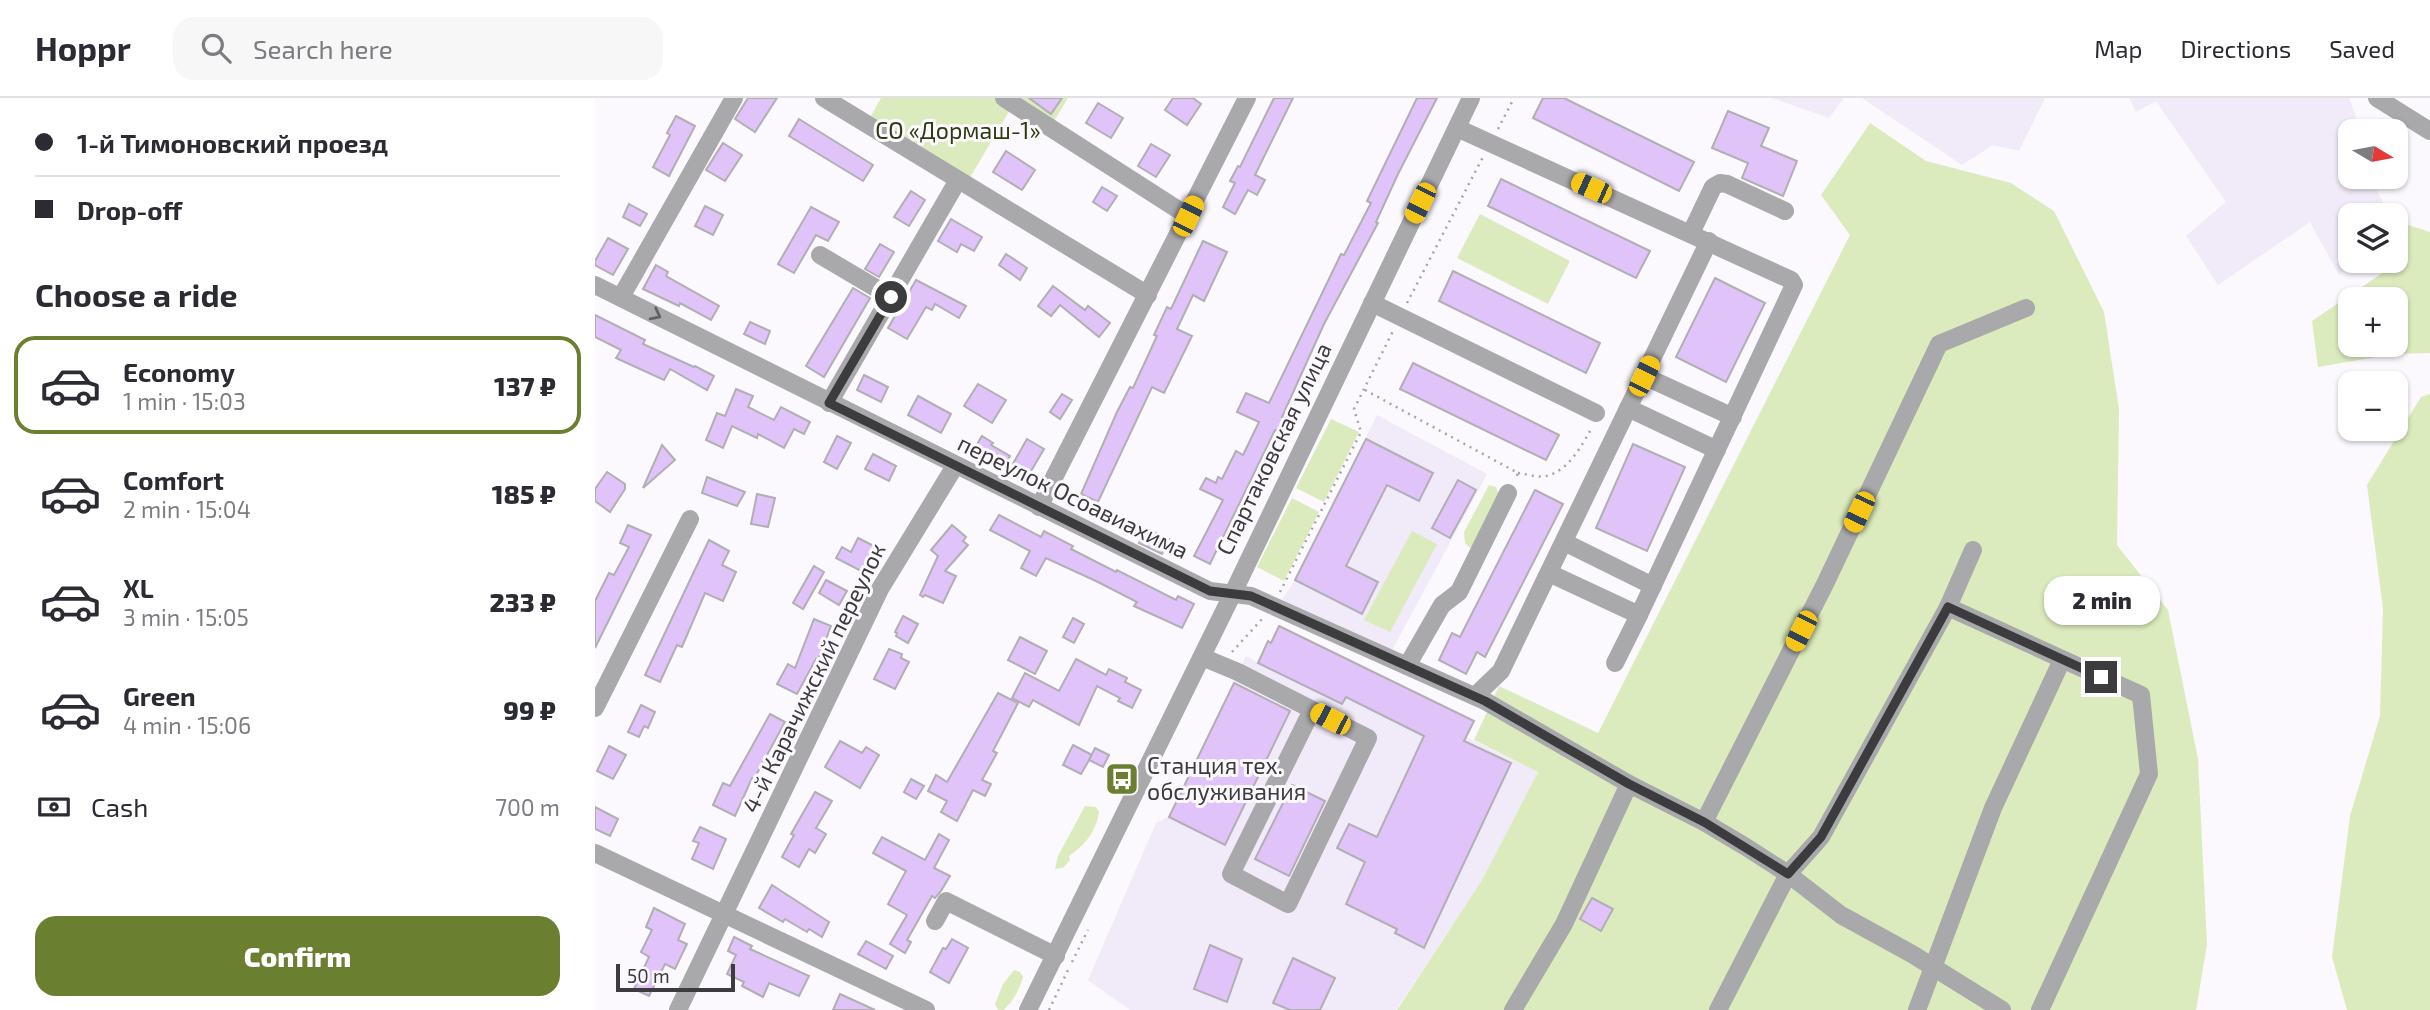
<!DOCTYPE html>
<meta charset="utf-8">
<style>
body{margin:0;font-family:"Exo 2",sans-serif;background:#f7f7f7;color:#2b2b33;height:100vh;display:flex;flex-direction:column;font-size:26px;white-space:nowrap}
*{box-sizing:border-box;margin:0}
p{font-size:23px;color:#7c7c81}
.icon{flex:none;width:38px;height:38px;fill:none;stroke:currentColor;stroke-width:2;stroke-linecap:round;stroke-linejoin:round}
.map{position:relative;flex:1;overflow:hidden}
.drawer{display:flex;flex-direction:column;background:#fff;width:595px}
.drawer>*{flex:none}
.hud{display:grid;align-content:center;height:154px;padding:0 35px;background:#fff}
.needle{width:46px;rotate:100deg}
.controls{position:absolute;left:1743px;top:21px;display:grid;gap:14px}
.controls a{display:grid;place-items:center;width:70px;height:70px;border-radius:14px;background:#fff;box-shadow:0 2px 5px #0004;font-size:35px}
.scale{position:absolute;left:21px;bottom:18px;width:119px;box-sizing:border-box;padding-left:7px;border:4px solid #3c3b3d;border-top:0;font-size:19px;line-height:24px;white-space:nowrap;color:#3c3b3d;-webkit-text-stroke:5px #fbf8fe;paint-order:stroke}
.end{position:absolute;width:32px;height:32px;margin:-16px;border:9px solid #3c3b3d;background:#fff;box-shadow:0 0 0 4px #fff}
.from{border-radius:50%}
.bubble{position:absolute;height:49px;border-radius:21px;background:#fff;box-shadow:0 2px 5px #0004;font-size:23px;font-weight:800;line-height:49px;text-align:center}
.car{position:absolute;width:21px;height:42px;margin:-21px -10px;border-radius:9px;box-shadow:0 0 5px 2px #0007;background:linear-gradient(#f5c518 24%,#345 0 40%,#f5c518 0 76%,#345 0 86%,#f5c518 0)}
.hud b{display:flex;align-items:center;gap:24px;height:66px;font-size:26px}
.hud b+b{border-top:2px solid #e1e1e2}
.hud i{width:18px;height:18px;background:#2b2b33}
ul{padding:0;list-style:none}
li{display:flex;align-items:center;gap:21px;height:98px;margin:0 14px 10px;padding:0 21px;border:4px solid transparent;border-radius:21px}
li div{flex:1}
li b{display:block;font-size:26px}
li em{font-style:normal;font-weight:800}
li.on{border-color:#6a7f30}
li>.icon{width:63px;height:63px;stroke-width:1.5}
h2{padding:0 35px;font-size:32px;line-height:84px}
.pay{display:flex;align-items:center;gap:18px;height:77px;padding:0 35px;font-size:26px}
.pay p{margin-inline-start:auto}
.action{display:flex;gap:14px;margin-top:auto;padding:14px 35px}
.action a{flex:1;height:80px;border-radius:21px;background:#6a7f30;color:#fff;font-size:28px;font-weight:800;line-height:80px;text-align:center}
header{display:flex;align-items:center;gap:42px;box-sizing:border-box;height:98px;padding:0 35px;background:#fff;border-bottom:2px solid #e1e1e2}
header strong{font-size:33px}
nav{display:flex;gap:38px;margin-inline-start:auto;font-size:24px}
.search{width:490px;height:63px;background:#f7f7f7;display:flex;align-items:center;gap:18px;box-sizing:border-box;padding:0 24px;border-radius:21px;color:#7c7c81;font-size:26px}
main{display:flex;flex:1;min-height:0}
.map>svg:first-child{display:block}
.built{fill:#f1eaf8}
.green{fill:#dcebbd;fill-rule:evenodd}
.building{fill:#e0c4f9;stroke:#b1aeb4;stroke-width:2}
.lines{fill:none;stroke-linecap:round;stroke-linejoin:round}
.path{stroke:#a6a4a8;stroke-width:2.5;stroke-dasharray:2 5;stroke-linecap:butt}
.minor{stroke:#a9a8aa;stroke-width:18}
.oneway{stroke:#626163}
.route{stroke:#3c3b3d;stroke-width:9}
.labels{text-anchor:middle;stroke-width:6;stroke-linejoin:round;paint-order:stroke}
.park-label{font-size:23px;fill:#2f3a10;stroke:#fbf8fe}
.street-label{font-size:23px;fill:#3c3b3d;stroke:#fbf8fe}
.poi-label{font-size:23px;fill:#3c3b3d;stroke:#fbf8fe;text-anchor:start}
</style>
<header>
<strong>Hoppr</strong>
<div class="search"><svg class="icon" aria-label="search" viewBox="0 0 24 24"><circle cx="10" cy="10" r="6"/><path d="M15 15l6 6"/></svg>Search here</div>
<nav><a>Map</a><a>Directions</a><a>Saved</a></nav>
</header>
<main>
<section class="drawer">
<div class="hud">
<b><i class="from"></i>1-й Тимоновский проезд</b>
<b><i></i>Drop-off</b>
</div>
<h2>Choose a ride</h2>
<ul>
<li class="on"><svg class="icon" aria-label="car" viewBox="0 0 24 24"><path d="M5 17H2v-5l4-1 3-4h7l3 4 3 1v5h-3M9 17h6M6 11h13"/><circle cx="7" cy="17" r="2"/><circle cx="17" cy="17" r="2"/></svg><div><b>Economy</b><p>1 min · 15:03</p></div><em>137 ₽</em></li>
<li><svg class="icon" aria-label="car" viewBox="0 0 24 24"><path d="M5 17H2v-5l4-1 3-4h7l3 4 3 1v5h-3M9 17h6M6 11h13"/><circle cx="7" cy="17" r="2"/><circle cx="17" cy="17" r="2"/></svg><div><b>Comfort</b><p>2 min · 15:04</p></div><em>185 ₽</em></li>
<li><svg class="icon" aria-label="car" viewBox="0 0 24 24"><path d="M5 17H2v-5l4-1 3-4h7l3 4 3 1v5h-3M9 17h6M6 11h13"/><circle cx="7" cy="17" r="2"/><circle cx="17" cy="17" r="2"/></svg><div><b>XL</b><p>3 min · 15:05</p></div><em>233 ₽</em></li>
<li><svg class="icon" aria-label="car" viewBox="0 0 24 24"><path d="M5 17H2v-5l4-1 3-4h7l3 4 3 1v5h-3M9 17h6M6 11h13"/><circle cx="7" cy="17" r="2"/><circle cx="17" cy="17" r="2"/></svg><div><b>Green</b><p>4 min · 15:06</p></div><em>99 ₽</em></li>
</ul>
<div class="pay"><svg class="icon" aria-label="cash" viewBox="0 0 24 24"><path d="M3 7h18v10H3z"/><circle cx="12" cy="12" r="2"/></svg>Cash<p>700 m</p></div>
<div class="action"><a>Confirm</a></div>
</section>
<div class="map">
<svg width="1835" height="912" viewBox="0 0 1835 912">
<rect width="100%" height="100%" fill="#fbf8fe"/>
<g class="built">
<path d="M1177 0H1249L1234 20Z"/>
<path d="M1267 0H1450L1424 53 1398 47 1367 67Z"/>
<path d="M1534 0H1754L1761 19 1748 32 1755 45V79H1774L1793 113 1791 117H1755V163H1763L1744 177 1715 124 1623 187 1591 138 1631 104 1561 3 1541 14Z"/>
<path d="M782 317 892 376 796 554 687 502 700 482Z"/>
<path d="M672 543 943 674 887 782 801 912H535L493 882 561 725 573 719 651 558 662 564Z"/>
</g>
<g class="green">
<path d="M286 0H473L458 25 421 2 374 81 276 18Z"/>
<path d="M1275 25 1331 63 1416 85 1459 113 1509 214 1524 311 1522 447 1573 512 1603 661 1612 846 1601 912H802L887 782 943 674 879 642 904 588 1003 635 1255 137 1226 97Z"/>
<path d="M885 116 975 163 953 206 862 160Z"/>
<path d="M1801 123 1835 134V255L1799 256 1723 269 1717 223 1792 172 1785 163H1801ZM1755 201H1801V247H1755Z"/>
<path d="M1835 296V912H1752L1737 859 1755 718 1785 618 1788 511 1772 387 1826 299Z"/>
<path d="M736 321 764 334 729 404 701 390Z"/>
<path d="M894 387 901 389 904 398 879 448 875 450 870 445 869 434Z"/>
<path d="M697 400 724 414 689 483 662 469Z"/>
<path d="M817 433 842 446 795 534 769 522Z"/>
<path d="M490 708 501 709 504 714C501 734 490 747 474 758L475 762 468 770 460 771 463 758Z"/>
<path d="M419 872 425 874 428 879C424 893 419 901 409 912H403L400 906 408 886Z"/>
</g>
<g class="building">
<path d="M153 0H182L160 34 140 21Z"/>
<path d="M434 0H467L456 16Z"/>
<path d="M578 0H598L606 6 592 27 570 12Z"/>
<path d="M679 0H698L660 77 670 82 662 97 653 92 640 116 628 109 640 85 635 83 643 68 645 69Z"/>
<path d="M822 0H842L803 76 781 124 783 125 729 226 687 319 689 320 683 333 680 332 615 466 599 458 628 402 605 391 611 380 621 385 623 379 627 381 641 353 648 357 664 324 642 314 651 295 674 305 746 156 749 157 776 105 772 103Z"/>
<path d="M948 0H969L1099 64 1084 93 938 20Z"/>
<path d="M503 5 528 20 516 40 491 25Z"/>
<path d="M1133 13 1174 30 1166 48 1202 63 1188 98 1147 80 1153 65 1117 50Z"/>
<path d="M81 18 100 28 74 78 58 69 75 37 72 35Z"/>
<path d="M204 21 278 67 268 83 194 38Z"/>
<path d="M128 45 147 57 130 83 111 72Z"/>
<path d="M556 46 575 57 561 79 543 68Z"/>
<path d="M411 53 440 72 427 92 398 74Z"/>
<path d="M906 81 1055 153 1041 180 893 108Z"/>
<path d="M507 89 522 98 512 113 498 104Z"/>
<path d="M316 93 330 102 314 128 299 119Z"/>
<path d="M34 106 52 116 45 128 28 119Z"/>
<path d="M110 108 128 117 118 137 100 128Z"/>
<path d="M216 109 244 124 233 143 221 137 199 175 183 166Z"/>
<path d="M356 121 387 139 379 153 366 146 362 154 343 143Z"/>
<path d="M13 140 33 151 18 177 0 167V163Z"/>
<path d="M608 143 632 154 609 203 598 197 582 231 597 238 569 295 557 289 503 404 486 396 522 314 535 289 538 290 562 238 559 237 572 209 576 211Z"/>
<path d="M285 146 299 154 284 179 270 171Z"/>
<path d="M411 156 432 170 425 182 404 167Z"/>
<path d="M61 167 73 174 71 178 124 208 116 222 85 205 84 208 48 191Z"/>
<path d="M858 173 1005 245 991 275 844 203Z"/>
<path d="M1120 180 1170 205 1131 284 1081 259Z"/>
<path d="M321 182 371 208 364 220 340 206 337 212 331 209 312 241 293 230Z"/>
<path d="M458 188 490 212 493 208 515 225 504 239 465 207 456 218 443 208Z"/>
<path d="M258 190 275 200 229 279 211 268Z"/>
<path d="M0 217 50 242 48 246 99 269 100 268 119 278 112 292 75 271 69 282 21 260 26 252 0 239Z"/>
<path d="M155 224 175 233 170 246 149 236Z"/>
<path d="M818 265 964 337 951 362 805 291Z"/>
<path d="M269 277 293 289 286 304 262 292Z"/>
<path d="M383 286 411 302 397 325 369 308Z"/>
<path d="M141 291 158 298 153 309 179 322 186 309 215 324 209 336 199 331 189 350 163 336 162 340 137 328 128 350 111 342 122 315 130 318Z"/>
<path d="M467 296 477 302 465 321 455 314Z"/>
<path d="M323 298 356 316 346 335 313 317Z"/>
<path d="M242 338 256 345 242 371 229 364Z"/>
<path d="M387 338 398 345 396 347 415 358 406 372 378 353Z"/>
<path d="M432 341 449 351 432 380 415 371Z"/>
<path d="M771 341 838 375 824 403 792 387 751 468 783 484 767 516 700 482Z"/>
<path d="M1038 346 1090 369 1052 453 1001 430Z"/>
<path d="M67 347 80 362 48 390Z"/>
<path d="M278 356 301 368 294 383 270 371Z"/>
<path d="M12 374 30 386V391L15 414 0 403V391Z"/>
<path d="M112 379 150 394 142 408 107 395Z"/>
<path d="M863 382 881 392 855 440 837 430Z"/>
<path d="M940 392 968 406 890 559 882 554 871 576 844 562 857 535 865 539Z"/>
<path d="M162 396 180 400 173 429 156 426Z"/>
<path d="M404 417 446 439 449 433 478 448 476 451 521 474 522 472 581 502 583 498 599 506 587 530 539 508 542 504 503 484 451 460 441 478 426 470 435 453 395 432Z"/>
<path d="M33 427 56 437 0 550V503L14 475 19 477 34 449 25 445Z"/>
<path d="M357 427 371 439 368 443 373 447 350 473 361 478 348 505 330 497 328 499 325 497 343 458 336 452Z"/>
<path d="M551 430 574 441 567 456 544 445Z"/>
<path d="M263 440 279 448 266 473 241 460 247 449 256 454Z"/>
<path d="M114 442 134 453 127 467 141 474 128 503 110 495 87 549 82 547 65 584 50 577Z"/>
<path d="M219 468 229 474 208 511 198 505Z"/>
<path d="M231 482 252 493 244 507 224 495Z"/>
<path d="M308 518 323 526 313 545 301 538 302 535 300 534Z"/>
<path d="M478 520 489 526 479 545 468 539Z"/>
<path d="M219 521 236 528 223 562 221 561 202 596 182 586 193 566 200 570Z"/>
<path d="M684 528 879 623 869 643 916 665 829 850 800 835 802 831 751 806 770 764 742 750 754 726 782 739 829 638 751 599 747 606 663 565 673 543 676 545Z"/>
<path d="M425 539 452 553 440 576 413 562Z"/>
<path d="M294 551 307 556 306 560 314 564 300 591 279 581Z"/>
<path d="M481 561 511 577 514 571 532 580 530 584 546 592 537 610 523 603 525 600 502 588 484 627 438 602 434 609 417 600 430 575 464 593Z"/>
<path d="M639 585 695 613 630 747 574 719Z"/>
<path d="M403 595 423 605 398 653 402 655 387 682 396 686 390 698 378 692 362 723 346 714 352 703 333 693 341 677 352 684Z"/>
<path d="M46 607 60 614 53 630 49 628 44 639 33 634Z"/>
<path d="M175 616 190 624 159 681 157 680 140 718 118 707 128 685 135 688Z"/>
<path d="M245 643 267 655 271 649 284 657 265 690 230 669Z"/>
<path d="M478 647 497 657 486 676 468 667Z"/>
<path d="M14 648 31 657 18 681 2 673Z"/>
<path d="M500 650 514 657 508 669 494 662Z"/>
<path d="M316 681 329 688 321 701 309 694Z"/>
<path d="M697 687 730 703 694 778 660 761Z"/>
<path d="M220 694 237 703 221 730 231 736 220 755 214 751 204 769 187 759 199 737 196 736Z"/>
<path d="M0 709 23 721 15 738 0 731Z"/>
<path d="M105 729 131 741 118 771 97 761 104 745 98 743Z"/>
<path d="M344 736 354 742 339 770 355 778 346 793 340 800 337 798 312 842 316 844 310 855 295 846 312 817 293 806 311 773 278 755 287 739 330 762Z"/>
<path d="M177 787 234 824 227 839 214 831 212 834 190 821 188 824 164 810Z"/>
<path d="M997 800 1018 811 1006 833 985 821Z"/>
<path d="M59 810 90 826 83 842 92 846 80 871 70 866 54 898 39 891 54 859 46 854 57 832 51 829Z"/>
<path d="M139 839 157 848 155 851 214 878 204 898 174 885 168 899 147 888 149 884 132 876 141 857 133 853Z"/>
<path d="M357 841 373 850 354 885 335 874 348 850 351 851Z"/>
<path d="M271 843 298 858 291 871 263 856Z"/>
<path d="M615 847 647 861 632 904 599 891Z"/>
<path d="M698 860 740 880 725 912H695L678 905Z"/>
<path d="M245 896 280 912H238Z"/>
</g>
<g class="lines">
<g class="path">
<path d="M903 31 919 0"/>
<path d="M812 205 888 59"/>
<path d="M770 292 923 375 920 382"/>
<path d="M923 375C932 376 943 380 951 378 972 374 987 348 996 331"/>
<path d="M685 494 766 334 759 311 798 233"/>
<path d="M637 554 668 520"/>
<path d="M477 864 493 832"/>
<path d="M454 912 474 870"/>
</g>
<g class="minor">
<path d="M229 0 553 197"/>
<path d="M409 0 593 118"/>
<path d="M1782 0 1835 33"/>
<path d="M862 30 1196 182 1199 187 1044 517 954 475"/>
<path d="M1096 135 1118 89 1125 85 1132 86 1190 113"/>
<path d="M225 157 296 199"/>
<path d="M0 187 615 493 656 498 890 603 1034 686 1109 724 1151 749 1193 776 1246 817 1317 856 1407 912"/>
<path d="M26 199 139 0"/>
<path d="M777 205 1001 315"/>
<path d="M1049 278 1138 319"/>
<path d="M234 305 363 82"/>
<path d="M1033 310 1122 352"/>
<path d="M444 409 652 0"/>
<path d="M969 444 1058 488"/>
<path d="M1353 509 1546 597 1554 676 1445 912"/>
<path d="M607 559 643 574 773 640 693 806 636 776 717 612"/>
<path d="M1020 565 1044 517"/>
<path d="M812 568 847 507 864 494 913 395"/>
<path d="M880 598 906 573 1114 143"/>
<path d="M0 610 95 421"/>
<path d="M1109 724 1230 486 1344 246 1431 210"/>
<path d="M0 755 331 912"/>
<path d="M340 823 351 803 461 858"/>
<path d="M83 912 285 491 360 368"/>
<path d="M433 912 637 497 876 0"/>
<path d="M918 912 969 826 1034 686"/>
<path d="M1123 912 1193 776 1226 739 1353 509 1378 452"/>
<path d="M1322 912 1398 710 1467 562"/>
</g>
</g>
<defs><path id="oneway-chevron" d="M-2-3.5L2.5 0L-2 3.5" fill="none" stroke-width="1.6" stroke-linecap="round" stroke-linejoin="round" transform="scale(1.75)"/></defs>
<use class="oneway" href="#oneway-chevron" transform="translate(61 217) rotate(27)"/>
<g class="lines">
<path class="route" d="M296 199 234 305 615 493 656 498 890 603 1034 686 1109 724 1193 776 1226 739 1353 509 1506 579"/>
</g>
<defs>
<symbol id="bus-square" viewBox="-11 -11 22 22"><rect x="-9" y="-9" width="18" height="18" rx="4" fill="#6a7f30" stroke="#fbf8fe"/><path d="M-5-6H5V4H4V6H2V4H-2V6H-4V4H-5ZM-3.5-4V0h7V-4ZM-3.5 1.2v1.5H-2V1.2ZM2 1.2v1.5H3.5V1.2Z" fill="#fff"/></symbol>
</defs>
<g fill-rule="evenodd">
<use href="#bus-square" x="508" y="662" width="38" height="38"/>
</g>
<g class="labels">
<g class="park-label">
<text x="363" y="41">СО «Дормаш-1»</text>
</g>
<g class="street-label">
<text transform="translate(679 351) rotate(-64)" y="8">Спартаковская улица</text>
<text transform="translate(478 399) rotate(26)" y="8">переулок Осоавиахима</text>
<text transform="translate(219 580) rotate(-64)" y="8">4-й Карачижский переулок</text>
</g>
<g class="poi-label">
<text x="552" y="676">Станция тех.<tspan x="552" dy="26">обслуживания</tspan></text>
</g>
</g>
</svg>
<div class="controls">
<a><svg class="needle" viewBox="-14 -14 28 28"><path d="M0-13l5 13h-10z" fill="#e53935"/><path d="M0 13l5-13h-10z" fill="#7c7c81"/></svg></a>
<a><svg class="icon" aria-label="layers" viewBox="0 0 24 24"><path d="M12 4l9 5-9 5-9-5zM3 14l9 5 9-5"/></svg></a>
<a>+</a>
<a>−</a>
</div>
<div class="scale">50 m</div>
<i class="end from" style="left:296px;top:199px"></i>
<i class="end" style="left:1506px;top:579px"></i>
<div class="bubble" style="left:1449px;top:478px;width:116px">2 min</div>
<i class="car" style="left:996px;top:90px;rotate:294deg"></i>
<i class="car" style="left:825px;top:105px;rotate:206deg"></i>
<i class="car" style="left:593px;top:118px;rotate:26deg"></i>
<i class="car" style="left:1049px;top:278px;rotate:26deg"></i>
<i class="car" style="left:1264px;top:414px;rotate:205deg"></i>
<i class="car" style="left:1206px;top:533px;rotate:207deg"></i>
<i class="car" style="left:735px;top:621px;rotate:297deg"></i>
</div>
</main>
